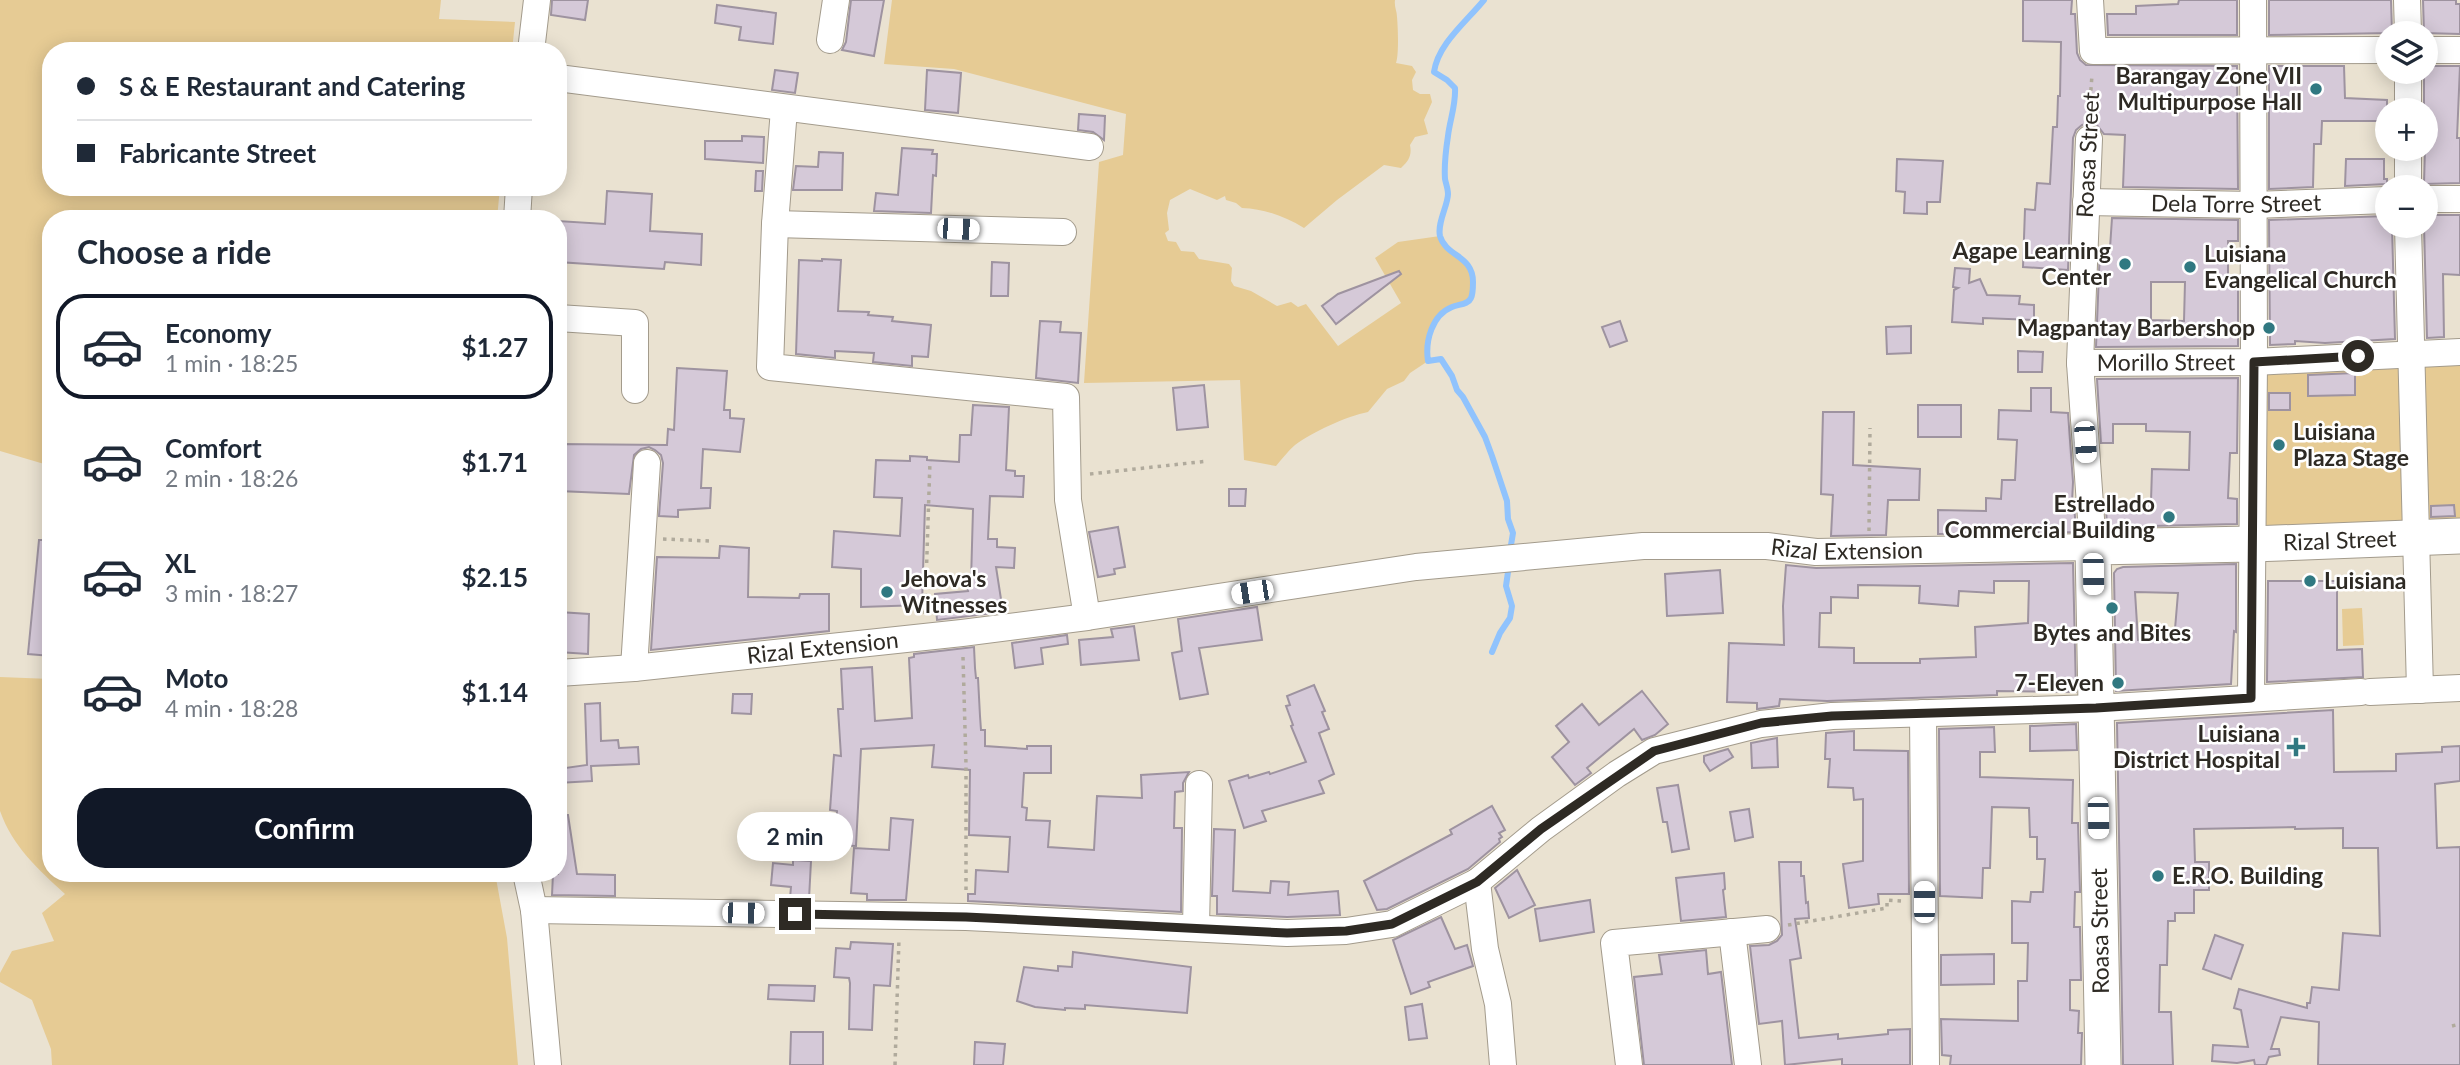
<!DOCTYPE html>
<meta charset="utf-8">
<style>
body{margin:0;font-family:Lato,sans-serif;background:#f6f6f7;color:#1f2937;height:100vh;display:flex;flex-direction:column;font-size:26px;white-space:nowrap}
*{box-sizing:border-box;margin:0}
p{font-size:23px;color:#747a83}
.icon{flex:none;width:38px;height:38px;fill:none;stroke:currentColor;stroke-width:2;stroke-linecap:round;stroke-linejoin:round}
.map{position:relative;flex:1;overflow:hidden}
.sheet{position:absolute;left:42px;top:210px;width:525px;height:672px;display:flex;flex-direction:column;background:#fff;border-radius:28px;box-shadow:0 4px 18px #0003}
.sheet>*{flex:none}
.top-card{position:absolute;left:42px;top:42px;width:525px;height:154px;border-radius:28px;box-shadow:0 4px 18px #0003;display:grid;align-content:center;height:154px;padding:0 35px;background:#fff}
.tools{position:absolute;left:2375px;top:21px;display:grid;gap:14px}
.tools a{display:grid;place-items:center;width:63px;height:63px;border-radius:50%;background:#fff;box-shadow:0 4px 18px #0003;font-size:35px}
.end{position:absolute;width:32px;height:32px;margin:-16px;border:9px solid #2e2a24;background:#fff;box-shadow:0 0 0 4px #fff}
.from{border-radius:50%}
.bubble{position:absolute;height:49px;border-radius:24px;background:#fff;box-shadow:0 4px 18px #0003;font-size:23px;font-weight:700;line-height:49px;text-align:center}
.car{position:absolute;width:21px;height:42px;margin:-21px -10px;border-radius:9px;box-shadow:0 0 5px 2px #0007;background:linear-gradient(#fff 24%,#345 0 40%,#fff 0 76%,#345 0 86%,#fff 0)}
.top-card b{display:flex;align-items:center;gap:24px;height:66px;font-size:26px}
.top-card b+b{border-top:2px solid #e0e1e3}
.top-card i{width:18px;height:18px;background:#1f2937}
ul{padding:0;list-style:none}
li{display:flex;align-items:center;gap:21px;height:105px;margin:0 14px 10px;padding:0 21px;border:4px solid transparent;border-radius:28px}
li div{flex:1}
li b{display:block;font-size:26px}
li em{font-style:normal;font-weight:700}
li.active{border-color:#111827}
li>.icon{width:63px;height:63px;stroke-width:1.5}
h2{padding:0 35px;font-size:32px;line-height:84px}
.primary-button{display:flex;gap:14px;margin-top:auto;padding:14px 35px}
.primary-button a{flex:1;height:80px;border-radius:28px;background:#111827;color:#fff;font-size:28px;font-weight:700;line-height:80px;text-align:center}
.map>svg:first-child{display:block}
.green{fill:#e6cb94}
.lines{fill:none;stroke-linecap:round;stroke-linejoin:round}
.stream{stroke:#90c3fd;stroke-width:6}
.building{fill:#d5c9d8;stroke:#9e93a0;stroke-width:2;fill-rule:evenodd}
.minor-casing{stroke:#a39b8c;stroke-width:28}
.major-casing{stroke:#a39b8c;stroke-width:37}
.path{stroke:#b0aa9c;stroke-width:3.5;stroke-dasharray:3.5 5;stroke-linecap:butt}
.minor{stroke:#fff;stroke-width:26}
.major{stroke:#fff;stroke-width:35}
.route{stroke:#2e2a24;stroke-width:9}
.poi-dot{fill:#307881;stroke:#fff;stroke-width:2.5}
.labels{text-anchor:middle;stroke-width:5;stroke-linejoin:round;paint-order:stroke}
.poi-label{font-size:23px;font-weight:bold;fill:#2e2a24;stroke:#fff;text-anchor:end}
.street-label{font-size:23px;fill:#2e2a24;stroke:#fff}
</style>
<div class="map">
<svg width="2460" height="1065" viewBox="0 0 2460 1065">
<rect width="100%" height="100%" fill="#eae2d1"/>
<g class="green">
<path d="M0 0H441L439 19 515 22 512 51H51V187H500L497 219H51V466L0 451Z"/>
<path d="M892 0H1395C1394 7 1397 11 1397 17 1398 27 1399 54 1396 63L1412 66 1416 72 1412 80 1413 90 1420 94H1430L1432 102 1424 120 1428 134 1415 137 1410 145C1412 155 1409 161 1401 168L1384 165 1337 200 1304 228C1284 216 1265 209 1242 208L1236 203 1226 200 1225 196 1217 200 1190 189 1170 200 1167 213 1169 230 1165 233 1168 241 1176 242 1181 251 1194 252 1199 259 1229 264 1232 268 1231 281 1234 286 1251 291 1277 306 1291 302 1298 307 1306 304 1338 346 1401 303 1375 258 1398 242 1440 236 1450 250 1466 261 1473 273 1471 298C1465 304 1459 304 1451 307 1431 316 1425 341 1428 361L1410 373 1404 381 1387 389 1368 412C1347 416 1312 432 1295 445 1288 451 1282 459 1276 466L1244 460 1240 380 1084 383 1099 162 1123 155 1126 114 954 69 884 64Z"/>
<path d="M2460 359V527L2266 533 2265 370Z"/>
<path d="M2362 608 2364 645 2343 646 2342 609Z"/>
<path d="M0 677 51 679V873H495L507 938 518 1065H52L51 1049 32 1000 0 982V973L12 951 54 941 42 913 65 894C38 869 13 847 0 811Z"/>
</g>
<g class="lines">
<g class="stream">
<path d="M1484 0C1466 22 1438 44 1434 72L1447 80 1455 88C1456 105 1450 119 1448 136 1446 149 1444 165 1445 179 1446 184 1448 189 1448 194 1448 205 1437 223 1440 236 1446 257 1473 255 1473 282 1473 286 1473 294 1471 298 1468 305 1459 304 1452 307 1432 315 1425 341 1428 361L1441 359 1452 376 1457 390 1463 397 1485 437 1492 456 1507 501 1508 519 1513 533 1510 551"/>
<path d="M1492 652 1500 633 1510 618 1512 606 1506 586 1509 565"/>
</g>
</g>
<g class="building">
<path d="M552 0H588L585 20 551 15Z"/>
<path d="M851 0H884L874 56 842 50 846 42Z"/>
<path d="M2023 0H2072L2071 14H2075L2077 53 2080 60 2086 65 2237 66 2238 189 2123 187 2125 135 2104 134 2097 125 2090 123 2082 125 2076 130 2073 138 2068 270 2023 267 2025 209 2035 210 2037 183 2050 184 2053 127H2057L2058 96H2060L2061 42 2023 41Z"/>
<path d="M2179 0H2237V35H2108L2107 14H2136V6L2178 4Z"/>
<path d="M2269 0H2391L2392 33 2269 35Z"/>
<path d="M2423 0H2456V4H2460V34L2424 33Z"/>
<path d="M717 5 776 13 773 44 739 40 741 27 715 23Z"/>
<path d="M2269 66H2344L2345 98 2387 100V121H2322L2321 144H2314L2313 187 2269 189Z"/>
<path d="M2426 66H2460L2457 138H2460V183L2424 184 2426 110H2424V72Z"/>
<path d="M775 70 798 73 795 93 772 90Z"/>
<path d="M927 70 961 73 958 113 925 110Z"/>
<path d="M1079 114 1105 116 1104 140 1093 132 1078 130Z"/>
<path d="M742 136 764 137 763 163 705 159V141H742Z"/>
<path d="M902 148 933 150 932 154H937L936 176 933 175 931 213 874 211 876 193 898 195Z"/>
<path d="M819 152 843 153 842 190H793L796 166 818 167Z"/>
<path d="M1897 159 1943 161 1940 202H1927V214L1904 213 1905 192 1896 191Z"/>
<path d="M2346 159H2384V179H2387V184L2345 186Z"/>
<path d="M756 171H763L762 191H755Z"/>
<path d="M607 191 652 194 650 231 702 234 701 265 665 262 664 269 558 262V221L605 224Z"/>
<path d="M2426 215H2460V275L2443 274 2444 337 2427 338 2424 226Z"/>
<path d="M2387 216V226H2392L2395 339 2325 343 2295 341V344L2270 345 2269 220Z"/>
<path d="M2112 218 2238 220V241H2228V285H2238V346L2096 347 2100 248H2110ZM2151 282H2185L2184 321 2151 320Z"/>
<path d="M822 259 841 260 838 311 869 312 868 315 893 317 892 321 931 325 928 357 912 356V366L873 362 874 353 835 351V358L796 354 799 260 822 261Z"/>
<path d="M992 262 1009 263 1008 296H991Z"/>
<path d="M1955 268 1970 269 1969 283 1980 279 1987 295 2020 296 2019 304 2034 305V320L1983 318V324L1952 322 1954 290 1958 288 1953 287Z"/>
<path d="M1399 271 1401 274 1336 324 1322 306 1338 294Z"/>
<path d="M1040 321 1061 322 1060 332 1081 333 1078 383 1036 378Z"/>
<path d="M1620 321 1627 341 1610 347 1602 327Z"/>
<path d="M1911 326V353L1887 354 1886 327Z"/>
<path d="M2018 351 2043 352 2042 372H2018Z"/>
<path d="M677 368 727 371 724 410H730V418L744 419 740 452 703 449 701 488H711L710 508 678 510V517L659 516 663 463 661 455 655 450 649 447 641 449 634 455 629 494 558 491V444L667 445 668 429 674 430Z"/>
<path d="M2355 373V395L2308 396V375Z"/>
<path d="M2238 378 2237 453H2230L2228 498 2237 499V524L2107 527 2106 507 2140 506V501H2151L2152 469 2189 470 2190 432 2146 431V424H2113V443H2101L2097 379Z"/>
<path d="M1204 385 1208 427 1177 430 1173 388Z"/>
<path d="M2031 388H2051V412L2068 413 2073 482 2072 503H2074L2076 532 1938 534V510L1986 511V498L2001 499 2002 480H2015L2017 440 1998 439 1999 410 2031 411Z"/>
<rect x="2269" y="393" width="21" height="17"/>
<path d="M973 405 1009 407 1006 470 1015 471V476H1024L1023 497 990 496 988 539H997V547L1015 548 1014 568 996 567 1003 612 937 620 935 594 968 591 966 582 971 581 973 509 925 505 922 605 861 607V569L832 567 834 531 900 536 902 498 874 497 876 460 910 461V456L927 457V460L959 462 960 435H971Z"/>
<rect x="1918" y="405" width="43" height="32"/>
<path d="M1823 412H1854L1853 465 1920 469 1919 500H1888L1886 535 1831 536 1833 495 1821 494Z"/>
<path d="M1229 489H1246L1245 506H1229Z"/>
<path d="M2454 505 2455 516 2431 517V506Z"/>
<path d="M1118 527 1125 567 1114 569 1115 574 1098 577 1089 532Z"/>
<path d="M39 540H51V656L28 654Z"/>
<path d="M720 546 749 548 748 597 799 598 800 594H829V631L651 650 657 557 719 558Z"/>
<path d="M2073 563 2076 692 1997 691V695L1827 701 1780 699 1779 706 1757 709V703L1727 702 1729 643 1784 645 1783 606 1786 565 1816 568ZM1994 581H2029L2028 623 1975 627 1976 657 1920 659V663H1854V648L1819 647 1820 613H1831V597L1858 598V585L1920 586 1919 603 1958 606 1959 591 1994 593Z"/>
<path d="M2236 564V632L2234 631 2231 684 2116 691 2114 573 2117 569 2123 567ZM2135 592 2178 593 2174 641 2138 640Z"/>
<path d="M1720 570 1723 613 1667 616 1665 574Z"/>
<path d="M2268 581H2337V650L2362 649 2363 677 2267 682Z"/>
<path d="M1257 607 1262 640 1199 648 1208 694 1180 699 1172 653 1182 651 1178 619Z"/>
<path d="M559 612 589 614 588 654 558 652Z"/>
<path d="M1134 626 1139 660 1081 665 1079 640 1113 637 1111 629Z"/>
<path d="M1067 635 1068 644 1041 648 1043 664 1015 668 1012 643Z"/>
<path d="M974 647 975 668 976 678H978L980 716 981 730H985V746L1027 749V746H1051V773H1024L1022 807 1027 808 1026 820 1050 821 1048 847 1094 850 1097 796 1142 798 1141 775 1189 772 1183 783V791L1175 792 1174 828H1182L1181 912 968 901V894H975L976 870 1008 872 1010 837 969 835 970 770 932 767 934 745 861 749 856 846 835 845 837 811 830 810 834 755 841 756 838 709H843L841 669 872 667 875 721 912 718 909 658 914 657V654Z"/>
<path d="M1314 685 1325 711 1322 712 1329 729 1319 733 1334 774 1319 781 1324 793 1262 811 1266 821 1244 828 1229 781 1248 775 1249 778 1269 772 1270 774 1306 762 1291 726 1293 725 1286 706 1290 705 1287 696Z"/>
<path d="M1642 691 1668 724 1655 735 1642 740 1634 729 1587 768 1591 773 1575 785 1552 757 1569 742 1556 726 1582 704 1599 725Z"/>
<path d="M733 694H752L751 714 732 713Z"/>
<path d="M600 703 601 741 618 740 619 748 638 747 639 764 591 766 592 781 558 783V769L587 765 585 704Z"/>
<path d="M2333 710 2334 772 2396 771V754L2442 752V747L2460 746V781L2435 784 2437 848 2460 847V1065H2318L2319 1022 2281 1017 2271 1049H2279L2280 1055 2269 1057 2266 1065H2255L2254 1060 2237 1063 2212 1061 2213 1045 2248 1047 2241 1010 2234 1008 2239 989 2307 1008V1003H2310L2312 987 2339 990 2343 933 2380 936 2378 848H2343V828L2295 829V827L2194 829 2195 862H2209V890H2194V913H2175V921H2168L2167 965H2160L2159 1012H2171L2173 1065H2123L2117 723Z"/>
<path d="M2076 724 2077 750 2030 751V726Z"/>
<path d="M1994 727 1995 752H1980V777L2073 780 2072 823H2078L2080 892H2075L2074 927H2080L2081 980H2070V1010L2079 1011 2078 1033H2082L2081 1065H1950L1951 1056 1942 1055 1941 1019 2018 1021V981H2027L2028 943H2012V901L2030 902 2031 892H2043L2045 859H2037V837H2030L2029 808 1992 807 1990 868H1983L1982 898 1940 896 1939 729Z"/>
<path d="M1854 731V750L1908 751 1909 894H1878L1879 904 1849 908 1843 864 1863 861V799L1854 800 1853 788 1828 787 1830 759H1825L1826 733Z"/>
<path d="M1777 738 1778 767 1752 768 1751 743Z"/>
<path d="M1728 749 1733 757 1710 771 1704 762V756Z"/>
<path d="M1678 785 1689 849 1672 852 1667 822H1663L1657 788Z"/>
<path d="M1492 806 1505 830 1499 833 1502 837 1499 839 1500 842 1468 869 1387 909 1377 910 1364 881 1452 834 1450 830Z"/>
<path d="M1749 809 1753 837 1735 841 1730 812Z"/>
<path d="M558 815H568L577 874 615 875V896L552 895 553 874H558Z"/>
<path d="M891 818 913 820 906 900H867V894L851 893 854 848 889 850Z"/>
<path d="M1214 829 1235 830 1233 891 1270 893 1271 881 1289 882 1288 895 1338 891 1340 915 1287 917 1217 914V896H1212Z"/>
<path d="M793 860 811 861 809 899 790 898 791 887 771 885 773 863 793 865Z"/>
<path d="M1779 862H1801V876H1804L1806 903 1808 902 1809 918 1795 919 1801 958 1790 960 1799 1038 1838 1034V1039L1888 1034V1030L1910 1029V1065H1842V1059L1785 1065 1782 1021 1759 1024 1750 946 1769 945 1777 941 1782 935Z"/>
<path d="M1517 870 1535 905 1509 918 1495 888Z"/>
<path d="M1724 873 1725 889 1723 890 1726 917 1681 921 1676 878Z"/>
<path d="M1590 900 1594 932 1540 941 1535 909Z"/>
<path d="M1441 917 1455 949 1467 945 1473 966 1428 982 1430 987 1411 994 1393 940Z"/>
<path d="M2215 935 2243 945 2231 979 2203 969Z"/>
<path d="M851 942 893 944 890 986 874 985 872 1030 849 1029 850 983 849 978 834 977 836 948 850 949Z"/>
<path d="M1706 950 1708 974 1721 972 1732 1065H1644L1634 977 1662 974 1659 955Z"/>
<path d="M1073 952 1191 967 1187 1013 1085 1005V1009L1065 1008V1010L1035 1007 1017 1001 1024 967 1058 971V966L1072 967Z"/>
<path d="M1994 954V984L1941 985V955Z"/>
<path d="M769 985 815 986 814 1001 768 999Z"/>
<path d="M1422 1004 1427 1038 1409 1040 1405 1007Z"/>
<path d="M791 1032H823V1065H790Z"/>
<path d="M975 1042 1005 1044 1003 1065H974Z"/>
</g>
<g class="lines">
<defs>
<g id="minor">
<path d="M2090 0 2093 51 2387 50"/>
<path d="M2407 0 2408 33"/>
<path d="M830 40 836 0"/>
<path d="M2426 50H2460"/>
<path d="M531 51 537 0"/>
<path d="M558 78 1090 147"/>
<path d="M784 109 775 224 770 367 1066 397 1068 500 1087 617"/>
<path d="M2408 110V72"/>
<path d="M2408 187V149"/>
<path d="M2426 199H2460"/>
<path id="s1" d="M2086 202 2253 205 2387 200"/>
<path d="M517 219 519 187"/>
<path d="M775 224 1063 232"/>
<path d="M2408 226 2420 690"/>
<path d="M558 318 635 323V390"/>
<path id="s2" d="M2080 363 2254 362 2460 352"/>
<path d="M634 668 647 463"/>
<path id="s3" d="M558 673 634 668 962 633 1087 617 1416 567 1643 546H1767L1816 552 2093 547 2080 363 2089 139"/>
<path d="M2370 692 2460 688"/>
<path d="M2251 698 2254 362 2253 0"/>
<path d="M1923 713 1926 1065"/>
<path d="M526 873 534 910 548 1065"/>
<path d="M1477 882 1485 949 1498 1004 1503 1065"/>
<path d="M534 910 966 917 1287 933 1346 931 1392 924 1477 882 1541 829 1617 774 1654 751 1761 724 1832 716 2096 708 2361 692"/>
<path d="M1196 927 1199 784"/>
<path d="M1732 932 1748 1065"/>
<path d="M1629 1065 1614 943 1767 929"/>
</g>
<g id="major">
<path id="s4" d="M2103 1065 2093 547 2252 544 2460 536"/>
</g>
</defs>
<use href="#minor" class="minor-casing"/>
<use href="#major" class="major-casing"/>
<g class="path">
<path d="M2089 116 2092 75"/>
<path d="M1090 474 1208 461"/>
<path d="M1869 531 1870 428"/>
<path d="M663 539 709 541"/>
<path d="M925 614 930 461"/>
<path d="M963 657 966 765V894"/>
<path d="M1788 925 1887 908V900L1901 901"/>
<path d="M2452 1026 2460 1024"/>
<path d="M895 1065 899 938"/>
</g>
<use href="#minor" class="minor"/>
<use href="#major" class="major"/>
</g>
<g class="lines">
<path class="route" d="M795 914 966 917 1287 933 1346 931 1392 924 1477 882 1541 829 1654 751 1761 723 1832 716 2096 708 2251 698 2254 362 2358 356"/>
</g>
<g class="poi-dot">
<circle cx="2316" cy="89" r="7"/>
<circle cx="2125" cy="264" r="7"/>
<circle cx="2190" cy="267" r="7"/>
<circle cx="2269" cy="328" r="7"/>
<circle cx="2279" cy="445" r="7"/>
<circle cx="2169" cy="517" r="7"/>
<circle cx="2310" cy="581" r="7"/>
<circle cx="887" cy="592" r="7"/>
<circle cx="2112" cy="608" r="7"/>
<circle cx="2118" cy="683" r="7"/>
<path d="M2292.5 736.5h7v7h7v7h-7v7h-7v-7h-7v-7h7z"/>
<circle cx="2158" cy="876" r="7"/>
</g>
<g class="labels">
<g class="poi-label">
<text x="2302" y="84">Barangay Zone VII<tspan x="2302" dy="26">Multipurpose Hall</tspan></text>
<text x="2111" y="259">Agape Learning<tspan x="2111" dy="26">Center</tspan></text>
<text x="2204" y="262" text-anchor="start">Luisiana<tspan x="2204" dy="26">Evangelical Church</tspan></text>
<text x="2255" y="336">Magpantay Barbershop</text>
<text x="2293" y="440" text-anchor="start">Luisiana<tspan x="2293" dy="26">Plaza Stage</tspan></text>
<text x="2155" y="512">Estrellado<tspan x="2155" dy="26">Commercial Building</tspan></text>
<text x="901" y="587" text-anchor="start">Jehova's<tspan x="901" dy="26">Witnesses</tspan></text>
<text x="2324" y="589" text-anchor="start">Luisiana</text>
<text x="2112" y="641" text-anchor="middle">Bytes and Bites</text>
<text x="2104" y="691">7-Eleven</text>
<text x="2280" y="742">Luisiana<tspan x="2280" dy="26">District Hospital</tspan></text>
<text x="2172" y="884" text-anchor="start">E.R.O. Building</text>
</g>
<g class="street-label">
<text transform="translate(2088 155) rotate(-87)" y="8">Roasa Street</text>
<text dy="8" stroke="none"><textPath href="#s1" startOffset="150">Dela Torre Street</textPath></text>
<text dy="8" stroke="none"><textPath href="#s2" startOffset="86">Morillo Street</textPath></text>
<text dy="8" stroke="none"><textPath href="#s4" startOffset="765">Rizal Street</textPath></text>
<text dy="8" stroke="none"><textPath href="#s3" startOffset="1297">Rizal Extension</textPath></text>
<text dy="8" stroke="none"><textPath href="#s3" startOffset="266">Rizal Extension</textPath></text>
<text transform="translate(2100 931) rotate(-91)" y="8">Roasa Street</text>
</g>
</g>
</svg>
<div class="tools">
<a><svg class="icon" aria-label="layers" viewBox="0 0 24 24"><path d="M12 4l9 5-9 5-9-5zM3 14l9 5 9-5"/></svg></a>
<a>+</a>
<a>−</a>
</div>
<i class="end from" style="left:2358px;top:356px"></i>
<i class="end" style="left:795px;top:914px"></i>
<div class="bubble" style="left:737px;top:812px;width:116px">2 min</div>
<i class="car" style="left:958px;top:229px;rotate:92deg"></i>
<i class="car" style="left:2085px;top:442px;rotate:176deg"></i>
<i class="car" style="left:2093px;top:574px;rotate:179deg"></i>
<i class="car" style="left:1252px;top:592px;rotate:261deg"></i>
<i class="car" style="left:2098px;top:818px;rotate:179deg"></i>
<i class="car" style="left:1924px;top:902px;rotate:0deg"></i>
<i class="car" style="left:743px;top:913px;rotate:91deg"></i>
<div class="top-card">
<b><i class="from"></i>S &amp; E Restaurant and Catering</b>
<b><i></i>Fabricante Street</b>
</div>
<section class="sheet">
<h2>Choose a ride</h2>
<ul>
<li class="active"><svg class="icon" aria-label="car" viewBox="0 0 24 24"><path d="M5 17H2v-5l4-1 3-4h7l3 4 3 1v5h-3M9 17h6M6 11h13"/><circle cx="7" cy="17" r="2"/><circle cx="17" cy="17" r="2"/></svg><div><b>Economy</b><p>1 min · 18:25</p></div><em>$1.27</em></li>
<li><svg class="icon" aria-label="car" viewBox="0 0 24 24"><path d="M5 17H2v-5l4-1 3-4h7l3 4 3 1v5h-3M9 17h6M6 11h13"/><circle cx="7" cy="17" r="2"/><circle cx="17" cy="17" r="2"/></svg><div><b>Comfort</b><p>2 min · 18:26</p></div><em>$1.71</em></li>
<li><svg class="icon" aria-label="car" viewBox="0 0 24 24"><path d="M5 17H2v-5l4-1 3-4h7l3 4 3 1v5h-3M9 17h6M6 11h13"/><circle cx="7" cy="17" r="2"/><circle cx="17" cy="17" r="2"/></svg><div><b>XL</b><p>3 min · 18:27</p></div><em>$2.15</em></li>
<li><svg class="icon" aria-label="car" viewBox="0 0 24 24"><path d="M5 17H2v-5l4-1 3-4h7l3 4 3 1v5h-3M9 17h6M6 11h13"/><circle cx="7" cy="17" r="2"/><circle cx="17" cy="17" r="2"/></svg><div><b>Moto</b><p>4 min · 18:28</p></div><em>$1.14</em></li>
</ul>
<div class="primary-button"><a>Confirm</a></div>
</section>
</div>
